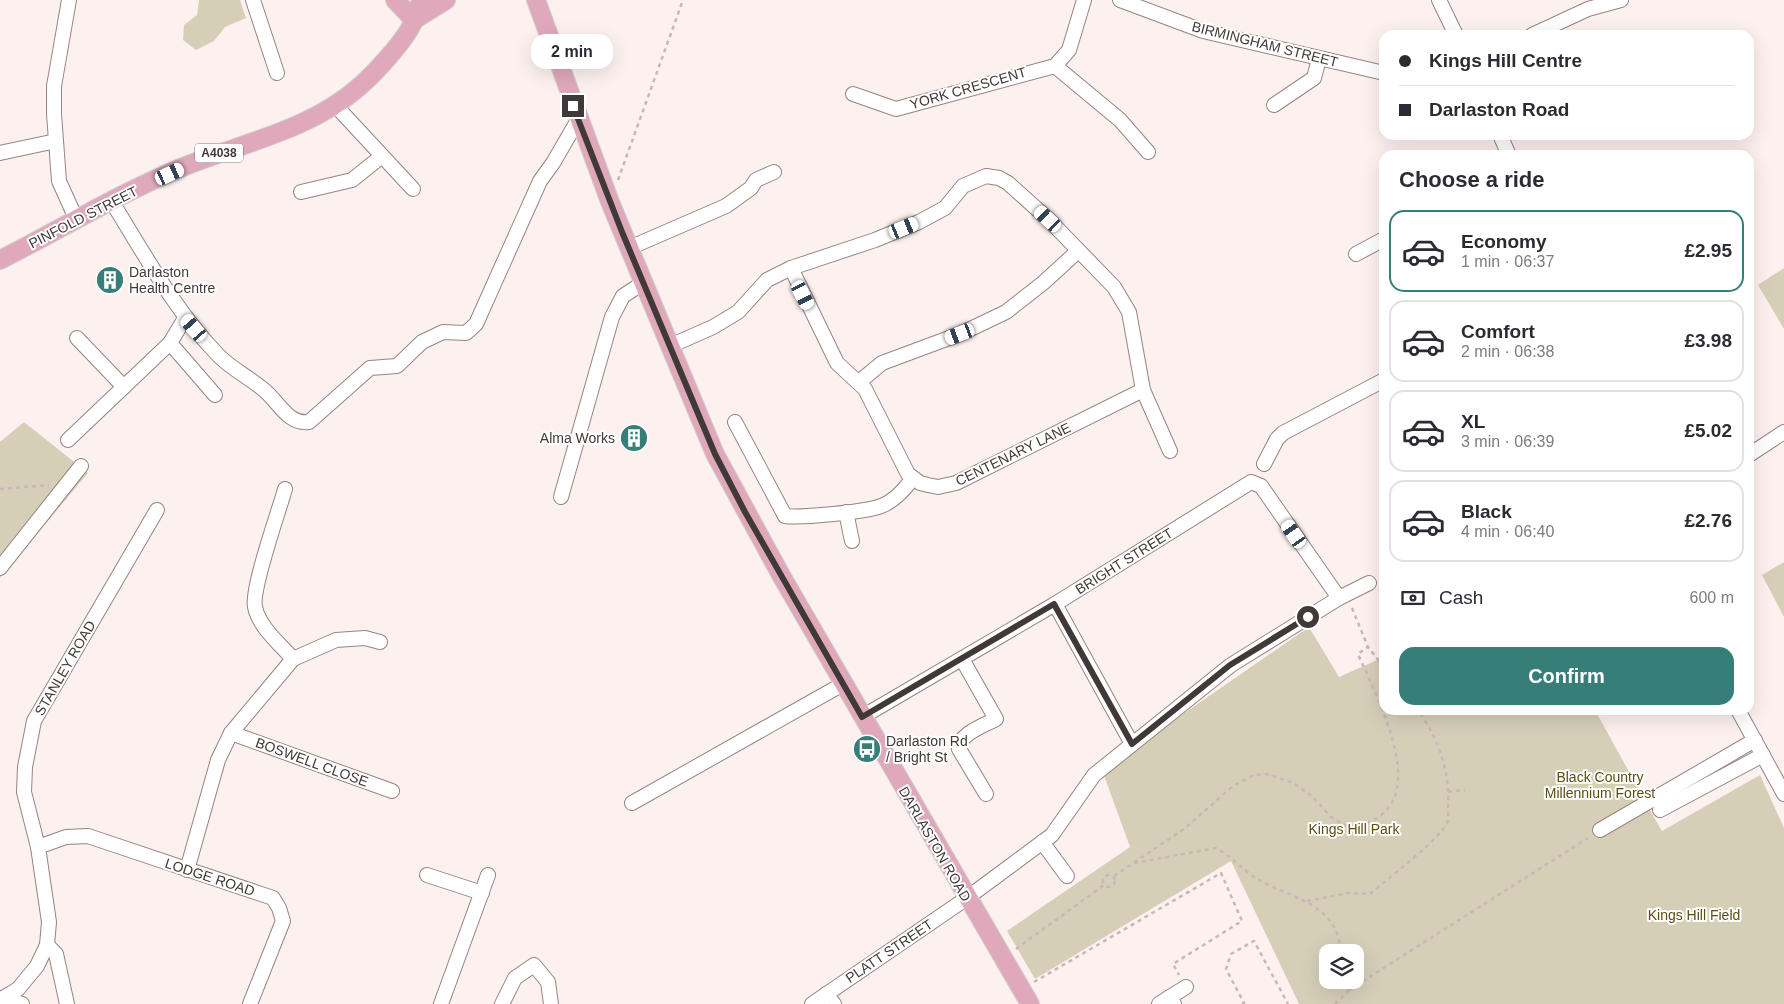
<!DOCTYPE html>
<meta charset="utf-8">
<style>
body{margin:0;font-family:Arial,sans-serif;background:#f7f7f7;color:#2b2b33;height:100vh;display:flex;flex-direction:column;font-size:19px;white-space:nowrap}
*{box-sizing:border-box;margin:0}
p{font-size:16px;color:#7c7c81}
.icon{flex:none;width:28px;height:28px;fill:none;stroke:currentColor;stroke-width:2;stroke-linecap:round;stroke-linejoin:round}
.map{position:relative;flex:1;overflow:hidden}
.side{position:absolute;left:1379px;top:150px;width:375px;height:565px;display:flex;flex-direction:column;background:#fff;border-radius:15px;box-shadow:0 5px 20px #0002}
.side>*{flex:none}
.top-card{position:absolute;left:1379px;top:30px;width:375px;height:110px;border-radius:15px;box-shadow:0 5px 20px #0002;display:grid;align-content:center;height:110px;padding:0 20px;background:#fff}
.controls{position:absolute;left:1319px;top:944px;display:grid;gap:10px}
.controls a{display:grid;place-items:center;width:45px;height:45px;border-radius:10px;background:#fff;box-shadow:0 5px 20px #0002;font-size:25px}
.end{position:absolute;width:22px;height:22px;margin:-11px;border:6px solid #413938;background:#fff;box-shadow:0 0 0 2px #fff}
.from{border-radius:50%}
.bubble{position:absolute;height:35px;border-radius:15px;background:#fff;box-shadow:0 5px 20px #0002;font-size:16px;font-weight:700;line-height:35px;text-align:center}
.car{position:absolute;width:15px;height:30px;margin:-15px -8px;border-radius:6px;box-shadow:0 0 4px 1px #0007;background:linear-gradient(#fff 24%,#345 0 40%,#fff 0 76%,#345 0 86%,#fff 0)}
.top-card b{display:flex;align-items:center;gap:18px;height:48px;font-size:19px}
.top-card b+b{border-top:1px solid #e1e1e2}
.top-card i{width:12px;height:12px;background:#2b2b33}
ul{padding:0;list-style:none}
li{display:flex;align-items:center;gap:15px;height:82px;margin:0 10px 8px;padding:0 10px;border:2px solid #e1e1e2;border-radius:15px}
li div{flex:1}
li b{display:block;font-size:19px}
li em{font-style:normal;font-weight:700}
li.selected{border-color:#367e77}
li>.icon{width:45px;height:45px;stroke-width:1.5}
h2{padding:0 20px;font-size:22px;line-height:60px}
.pay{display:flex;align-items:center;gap:12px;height:55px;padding:0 20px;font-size:19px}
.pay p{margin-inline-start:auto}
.action{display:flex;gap:10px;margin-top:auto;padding:10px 20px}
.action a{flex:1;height:58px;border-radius:15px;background:#367e77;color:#fff;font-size:20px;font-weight:700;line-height:58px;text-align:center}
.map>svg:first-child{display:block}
.green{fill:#d6cfb8;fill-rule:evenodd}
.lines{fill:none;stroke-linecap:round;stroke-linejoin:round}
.minor-casing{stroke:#958481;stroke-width:16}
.major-casing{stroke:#d1cfcf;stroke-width:20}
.path{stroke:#c4b9b7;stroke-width:2.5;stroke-dasharray:4 4;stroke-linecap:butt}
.minor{stroke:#fff;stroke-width:14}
.major{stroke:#dfa9bb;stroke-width:18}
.route{stroke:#413938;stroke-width:6}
.labels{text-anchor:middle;stroke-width:4;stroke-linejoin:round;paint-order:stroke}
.shield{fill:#fff;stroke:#7a7474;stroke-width:1}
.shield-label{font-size:12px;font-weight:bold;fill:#413938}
.street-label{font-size:14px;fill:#413938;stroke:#fff}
.poi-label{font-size:14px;fill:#413938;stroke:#fff;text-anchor:start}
.park-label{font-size:14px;fill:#5d4d0e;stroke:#fff}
</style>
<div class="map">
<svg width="1784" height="1004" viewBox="0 0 1784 1004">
<rect width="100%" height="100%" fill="#fdf1ef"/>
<g class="green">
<path d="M199 0H240L246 18 225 27 214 41 196 50 183 40 184 25 197 15Z"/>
<path d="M1784 268V329L1758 285Z"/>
<path d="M24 422 88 473 0 578V442Z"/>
<path d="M1784 562V617L1762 575Z"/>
<path d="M1309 627 1339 677 1384 657V710H1595L1644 799 1594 828 1600 838 1648 807 1662 831 1760 775 1784 828V1004H1299L1231 861 1035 979 1007 931 1130 847 1102 770ZM1328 952H1355V980H1328Z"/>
</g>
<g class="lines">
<defs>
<g id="minor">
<path d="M69 0 54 86V114L59 181 77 221"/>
<path d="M253 0 277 73"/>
<path d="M1084 0 1069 50 1055 66 1120 120 1148 152"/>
<path d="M1120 0 1203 31 1384 73"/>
<path d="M1439 0 1456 35"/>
<path d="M1532 35 1588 9 1621 0"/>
<path d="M853 94 896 109 1055 66"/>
<path d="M335 105 413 189"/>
<path d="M1274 105 1314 78 1319 59"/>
<path d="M1500 135 1509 155"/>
<path d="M0 153 56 141"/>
<path d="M301 192 352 180 382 156"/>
<path d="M112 202C145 255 175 311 219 356 232 369 250 378 264 390 279 402 288 425 309 422L370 368 397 366 422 342 443 332 466 333 476 324 540 181 553 163 578 120"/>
<path d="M629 248 726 206 751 188 756 180 774 172"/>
<path d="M1356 254 1384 239"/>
<path d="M791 268 837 363 865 389 908 474 920 483 928 485 938 487 956 483 1143 390"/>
<path d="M77 338 124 387"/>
<path d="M170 343 215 395"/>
<path d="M670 346 713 327 738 312 767 280 791 268 875 240 919 222 945 208 963 186 986 176 999 178 1008 183 1048 219 1114 287 1129 312 1143 390 1170 451"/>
<path d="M859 382 882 363 960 334 1006 312 1043 283 1078 251"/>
<path d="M735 422 785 516C801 518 866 512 881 506 895 501 905 489 913 478"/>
<path d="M68 440 170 343 185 318"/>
<path d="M1749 455 1784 432"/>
<path d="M1264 464 1277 439 1283 433 1384 380"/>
<path d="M285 489C279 511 251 589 255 607 259 627 280 644 293 659"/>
<path d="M561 497 612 317 623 296 643 283"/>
<path d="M846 512 852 541"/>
<path d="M0 568 81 466"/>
<path d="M1055 604 1132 744"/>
<path d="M962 659 996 719C985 725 958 734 959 749L986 794"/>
<path d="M1738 710 1784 794"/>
<path d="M862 717 1055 604 1251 482 1261 486 1339 598"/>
<path d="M231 733 392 791"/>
<path d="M632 803 843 684"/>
<path d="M1660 810 1763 755"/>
<path d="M1600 830 1755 740"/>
<path d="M1042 842 1067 876"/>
<path d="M38 847 66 837 88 836 273 898 279 908 283 921 250 1004"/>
<path d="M187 870 218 760 231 733 293 659 336 640 365 638 380 642"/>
<path d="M427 875 482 893"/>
<path d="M47 945 56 954 67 1004"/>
<path d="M826 994 834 1004"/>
<path d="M1170 997 1186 987"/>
<path d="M3 998 22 1004"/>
<path d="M0 1000 18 989 37 966 47 945 49 922 38 847 24 792 25 767 34 721 157 510"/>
<path d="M441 1004 488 875"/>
<path d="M502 1004 515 978 534 965 548 982 551 1004"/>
<path d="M812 1004 967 898 1052 835 1094 775 1231 665 1339 598 1369 583"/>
<path d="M1159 1004 1170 997 1174 1004"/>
</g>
<g id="major">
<path d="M395 0 414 20"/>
<path d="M536 0 610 202 715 454 782 577 1030 1004"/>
<path d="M414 20 446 0"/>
<path d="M0 260C61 229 120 193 183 167 242 143 310 130 359 87 374 74 407 39 414 20 418 12 416 7 423 0"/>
</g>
</defs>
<use href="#minor" class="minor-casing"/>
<use href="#major" class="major-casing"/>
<g class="path">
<path d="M618 180 683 0"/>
<path d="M0 489 49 485"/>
<path d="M1352 608 1368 647 1384 667"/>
<path d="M1448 792 1465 790"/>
<path d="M1134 863 1216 848C1233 857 1245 873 1263 882 1297 900 1337 905 1341 952"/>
<circle cx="1109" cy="881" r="6"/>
<path d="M1114 876 1184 829 1233 786 1254 775 1267 774 1294 783 1313 797 1331 817 1348 827C1442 816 1379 703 1358 654L1368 647"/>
<path d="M1307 901 1348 893 1370 894C1387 879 1438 841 1447 823 1449 819 1448 812 1448 808 1450 772 1439 739 1418 710"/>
<path d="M1016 949 1104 885"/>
<path d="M1034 982 1221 873 1242 921 1173 964 1179 975"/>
<path d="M1349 990 1588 838"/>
<path d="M1242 1004 1244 1003 1226 969 1231 954 1254 941 1288 1004"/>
<path d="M1335 1004 1349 990 1347 980"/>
</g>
<use href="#minor" class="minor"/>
<use href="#major" class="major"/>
</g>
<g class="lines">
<path class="route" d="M573 106 622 232 715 454 745 512 862 717 1054 604 1132 744 1230 665 1308 617"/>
</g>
<defs>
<symbol id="building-disc" viewBox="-11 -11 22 22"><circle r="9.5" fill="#367e77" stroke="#fff"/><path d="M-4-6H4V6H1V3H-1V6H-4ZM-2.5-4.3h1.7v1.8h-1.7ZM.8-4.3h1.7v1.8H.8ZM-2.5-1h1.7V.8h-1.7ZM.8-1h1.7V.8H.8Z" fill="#fff"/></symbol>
<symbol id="bus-disc" viewBox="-11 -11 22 22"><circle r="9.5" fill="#367e77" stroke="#fff"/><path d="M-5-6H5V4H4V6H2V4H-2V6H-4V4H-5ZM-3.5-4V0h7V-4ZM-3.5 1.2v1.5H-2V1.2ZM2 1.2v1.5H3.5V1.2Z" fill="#fff"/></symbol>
</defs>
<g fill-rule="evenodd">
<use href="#building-disc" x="94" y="264" width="32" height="32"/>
<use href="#building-disc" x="618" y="422" width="32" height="32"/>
<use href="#bus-disc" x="851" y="733" width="32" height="32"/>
</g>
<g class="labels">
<rect class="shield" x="195" y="143.5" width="48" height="19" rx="4"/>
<g class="shield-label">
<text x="219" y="157">A4038</text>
</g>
<g class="street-label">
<text transform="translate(1265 44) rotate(14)" y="5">BIRMINGHAM STREET</text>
<text transform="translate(968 88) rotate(-16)" y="5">YORK CRESCENT</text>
<text transform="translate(83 217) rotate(-27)" y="5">PINFOLD STREET</text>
<text transform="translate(1013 454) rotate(-26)" y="5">CENTENARY LANE</text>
<text transform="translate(1124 561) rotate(-32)" y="5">BRIGHT STREET</text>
<text transform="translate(65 668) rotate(-60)" y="5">STANLEY ROAD</text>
<text transform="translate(312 762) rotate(20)" y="5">BOSWELL CLOSE</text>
<text transform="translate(935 844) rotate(60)" y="5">DARLASTON ROAD</text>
<text transform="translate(210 877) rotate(18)" y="5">LODGE ROAD</text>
<text transform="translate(889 951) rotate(-34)" y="5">PLATT STREET</text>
</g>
<g class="poi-label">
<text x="129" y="277">Darlaston<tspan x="129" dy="16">Health Centre</tspan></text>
<text x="615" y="443" text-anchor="end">Alma Works</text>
<text x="886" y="746">Darlaston Rd<tspan x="886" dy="16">/ Bright St</tspan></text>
</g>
<g class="park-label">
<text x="1600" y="782">Black Country<tspan x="1600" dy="16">Millennium Forest</tspan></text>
<text x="1354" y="834">Kings Hill Park</text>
<text x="1694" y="920">Kings Hill Field</text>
</g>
</g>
</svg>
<div class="controls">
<a><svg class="icon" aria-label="layers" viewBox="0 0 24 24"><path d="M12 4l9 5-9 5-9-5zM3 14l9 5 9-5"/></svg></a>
</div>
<i class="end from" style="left:1308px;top:617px"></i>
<i class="end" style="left:573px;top:106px"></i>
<div class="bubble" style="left:531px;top:34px;width:82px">2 min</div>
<i class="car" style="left:170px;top:174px;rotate:65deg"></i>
<i class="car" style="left:1048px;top:219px;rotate:313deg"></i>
<i class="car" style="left:904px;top:228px;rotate:68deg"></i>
<i class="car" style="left:803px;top:295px;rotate:153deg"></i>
<i class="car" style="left:194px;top:328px;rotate:319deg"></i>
<i class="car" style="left:960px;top:334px;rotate:249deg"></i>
<i class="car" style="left:1294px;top:534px;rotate:325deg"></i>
<div class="top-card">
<b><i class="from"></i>Kings Hill Centre</b>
<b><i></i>Darlaston Road</b>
</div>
<section class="side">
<h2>Choose a ride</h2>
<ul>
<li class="selected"><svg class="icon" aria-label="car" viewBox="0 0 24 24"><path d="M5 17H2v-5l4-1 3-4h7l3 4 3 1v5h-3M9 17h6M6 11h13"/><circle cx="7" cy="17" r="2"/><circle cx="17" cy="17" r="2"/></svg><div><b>Economy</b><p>1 min · 06:37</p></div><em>£2.95</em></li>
<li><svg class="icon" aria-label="car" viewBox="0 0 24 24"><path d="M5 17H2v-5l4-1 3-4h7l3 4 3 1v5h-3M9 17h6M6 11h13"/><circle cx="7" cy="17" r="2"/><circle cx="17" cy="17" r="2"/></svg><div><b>Comfort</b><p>2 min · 06:38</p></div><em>£3.98</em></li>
<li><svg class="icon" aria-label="car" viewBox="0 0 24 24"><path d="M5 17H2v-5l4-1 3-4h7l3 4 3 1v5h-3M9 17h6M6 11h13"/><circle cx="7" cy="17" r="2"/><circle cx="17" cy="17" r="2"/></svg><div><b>XL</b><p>3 min · 06:39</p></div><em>£5.02</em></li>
<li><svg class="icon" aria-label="car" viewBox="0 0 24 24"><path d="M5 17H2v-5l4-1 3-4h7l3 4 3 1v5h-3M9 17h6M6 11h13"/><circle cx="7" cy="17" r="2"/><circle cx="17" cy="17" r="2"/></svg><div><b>Black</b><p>4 min · 06:40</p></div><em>£2.76</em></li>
</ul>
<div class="pay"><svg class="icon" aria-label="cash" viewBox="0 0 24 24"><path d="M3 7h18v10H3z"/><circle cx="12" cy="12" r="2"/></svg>Cash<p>600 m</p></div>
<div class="action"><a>Confirm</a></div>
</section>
</div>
